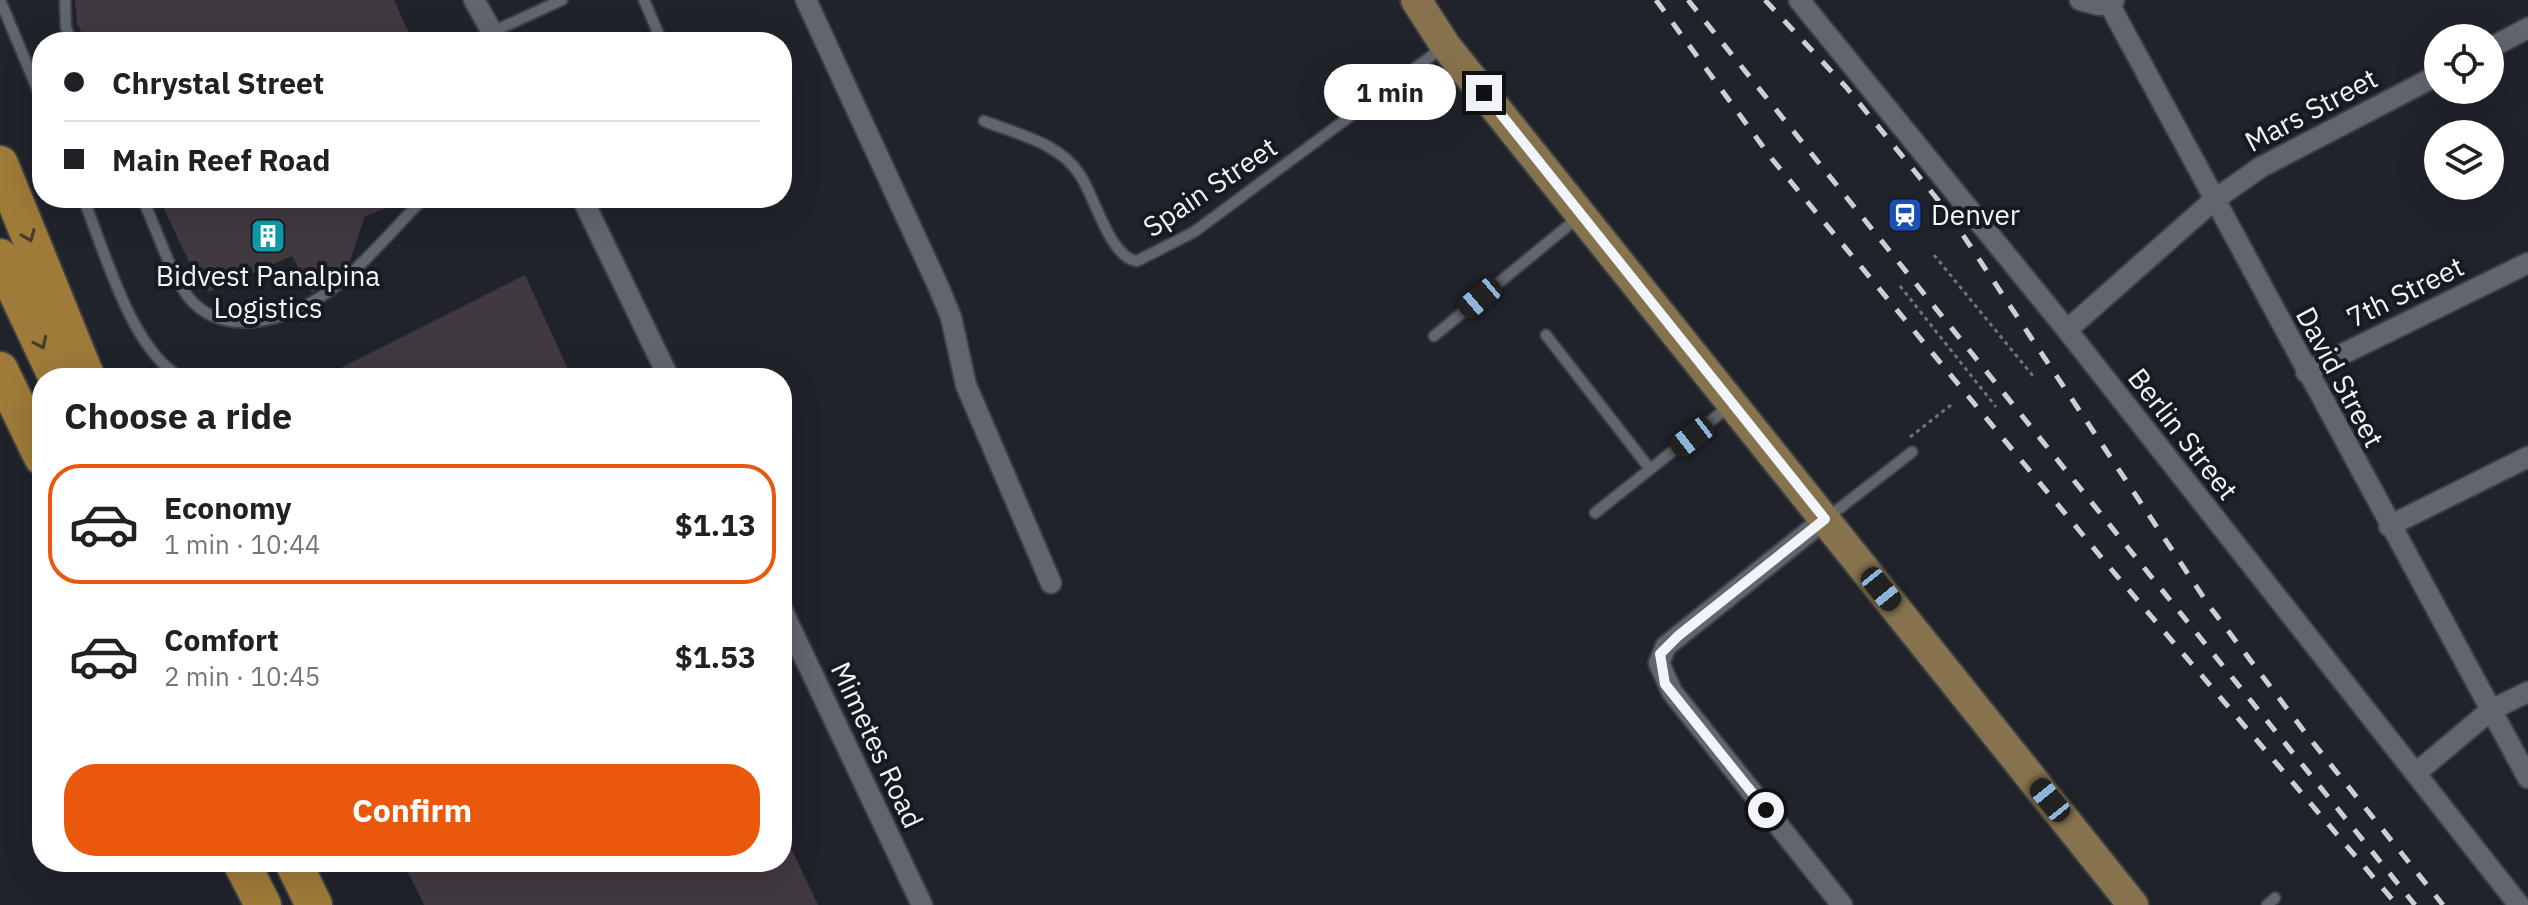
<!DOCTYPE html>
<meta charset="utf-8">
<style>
body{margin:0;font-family:"IBM Plex Sans",sans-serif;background:#f2f2f2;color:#202124;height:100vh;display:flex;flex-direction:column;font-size:30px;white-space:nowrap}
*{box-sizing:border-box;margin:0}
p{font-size:26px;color:#757577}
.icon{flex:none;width:44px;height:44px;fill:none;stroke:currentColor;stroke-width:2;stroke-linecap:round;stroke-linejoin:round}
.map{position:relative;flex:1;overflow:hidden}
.drawer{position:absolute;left:32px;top:368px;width:760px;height:504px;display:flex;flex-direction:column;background:#fff;border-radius:32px;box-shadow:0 8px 32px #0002}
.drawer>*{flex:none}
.hud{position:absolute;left:32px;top:32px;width:760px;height:176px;border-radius:32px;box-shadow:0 8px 32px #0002;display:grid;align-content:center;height:176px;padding:0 32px;background:#fff}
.fabs{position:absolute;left:2424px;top:24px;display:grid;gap:16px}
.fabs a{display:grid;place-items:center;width:80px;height:80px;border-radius:50%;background:#fff;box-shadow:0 8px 32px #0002;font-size:40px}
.end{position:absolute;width:36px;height:36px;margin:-18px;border:10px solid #f1f4f9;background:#111;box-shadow:0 0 0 4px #111}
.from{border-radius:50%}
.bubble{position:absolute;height:56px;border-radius:28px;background:#fff;box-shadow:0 8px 32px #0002;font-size:26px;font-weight:800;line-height:56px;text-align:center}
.car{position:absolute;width:24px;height:48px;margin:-24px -12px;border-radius:10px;box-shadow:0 0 6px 2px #0007;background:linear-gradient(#222 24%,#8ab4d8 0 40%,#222 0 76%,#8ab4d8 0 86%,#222 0)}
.hud b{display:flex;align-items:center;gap:28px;height:76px;font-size:30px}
.hud b+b{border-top:2px solid #e0e0e0}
.hud i{width:20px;height:20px;background:#202124}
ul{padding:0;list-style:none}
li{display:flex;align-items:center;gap:24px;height:120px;margin:0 16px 12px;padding:0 16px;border:4px solid transparent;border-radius:32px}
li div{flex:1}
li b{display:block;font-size:30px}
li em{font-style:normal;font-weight:800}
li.active{border-color:#ea580c}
li>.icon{width:72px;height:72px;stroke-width:1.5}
h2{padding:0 32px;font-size:36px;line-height:96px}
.button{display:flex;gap:16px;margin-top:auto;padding:16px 32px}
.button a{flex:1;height:92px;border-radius:32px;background:#ea580c;color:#fff;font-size:32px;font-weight:800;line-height:92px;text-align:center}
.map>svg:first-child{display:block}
.building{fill:#403940}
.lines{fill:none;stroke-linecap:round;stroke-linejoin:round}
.service-casing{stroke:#3d3f46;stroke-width:14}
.minor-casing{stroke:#3d3f46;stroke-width:24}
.primary-casing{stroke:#3d3f46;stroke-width:34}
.motorway-casing{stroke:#3d3f46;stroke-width:40}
.path{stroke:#707379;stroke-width:3;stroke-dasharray:4 4;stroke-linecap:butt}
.service{stroke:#61656d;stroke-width:10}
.minor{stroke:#61656d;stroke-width:20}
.primary{stroke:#86724d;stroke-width:30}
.motorway{stroke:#9e7b38;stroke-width:36}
.rail{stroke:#cccfd4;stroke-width:5;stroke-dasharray:14 14;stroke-linecap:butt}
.oneway{stroke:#463c29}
.route{stroke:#f1f4f9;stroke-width:10}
.labels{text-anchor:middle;stroke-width:8;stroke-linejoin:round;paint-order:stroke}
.street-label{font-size:28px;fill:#f1f4f9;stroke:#171a21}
.poi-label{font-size:28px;fill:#f1f4f9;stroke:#171a21;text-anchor:start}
</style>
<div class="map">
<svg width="2528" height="905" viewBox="0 0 2528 905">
<rect width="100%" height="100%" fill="#20232a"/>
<g class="building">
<path d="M75 0H394L413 42H86L77 23Z"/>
<path d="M159 198H411L412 199 365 216 349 264 312 293 292 256 209 292 197 279Z"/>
<path d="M525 275 572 378H321Z"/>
<path d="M782 829 818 905H424L403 862H782Z"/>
</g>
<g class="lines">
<defs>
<g id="service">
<path d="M0 0 42 100"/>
<path d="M65 0 66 27 71 42"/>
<path d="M644 0 662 42"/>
<path d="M492 32 562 0"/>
<path d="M984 121C1017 134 1060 143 1080 175 1095 197 1110 258 1137 261L1194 232 1442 48"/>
<path d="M83 198C105 251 131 351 182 378"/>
<path d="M142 198C156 227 170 273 189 298 205 317 225 323 249 322 325 318 374 248 424 198"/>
<path d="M1546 335 1650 469"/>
<path d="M1434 336 1580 216"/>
<path d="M1595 513 1731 405"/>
<path d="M1827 518 1912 452"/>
<path d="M2267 905 2275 898"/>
</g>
<g id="minor">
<path d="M474 0 498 42"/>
<path d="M806 0 939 288 951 317 966 385 1051 583"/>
<path d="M1799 0 2067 330 2519 905"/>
<path d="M2080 0 2099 5 2114 0"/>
<path d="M2107 0 2528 778"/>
<path d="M2490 48 2528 28"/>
<path d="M582 198 669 378"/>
<path d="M2067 330 2214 200 2261 167 2438 75"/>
<path d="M2306 372 2528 263"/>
<path d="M1825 519 1666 646 1659 663 1672 692 1842 905"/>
<path d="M2389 526 2528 457"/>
<path d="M782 610 922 905"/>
<path d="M2416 773 2491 710 2528 692"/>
</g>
<path id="primary" d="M1416 0 1445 45 2133 905"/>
<g id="motorway">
<path d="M0 164 87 378"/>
<path d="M0 257 57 378"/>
<path d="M0 370 42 457"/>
<path d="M241 862 263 905"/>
<path d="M293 862 314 905"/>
</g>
</defs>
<use href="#service" class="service-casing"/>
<use href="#minor" class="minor-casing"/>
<use href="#primary" class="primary-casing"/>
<use href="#motorway" class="motorway-casing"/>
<g class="path">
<path d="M1934 255 2033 376"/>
<path d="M1900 286 1996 407"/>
<path d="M1910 437 1951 405"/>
</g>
<use href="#service" class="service"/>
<use href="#minor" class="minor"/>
<use href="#primary" class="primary"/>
<use href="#motorway" class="motorway"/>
<g class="rail">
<path d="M1656 0 1772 159 2111 569 2397 905"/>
<path d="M1688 0 2415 905"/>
<path d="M1765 0 1846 87 1947 211 2210 607 2307 735 2443 905"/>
</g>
</g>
<defs><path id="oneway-chevron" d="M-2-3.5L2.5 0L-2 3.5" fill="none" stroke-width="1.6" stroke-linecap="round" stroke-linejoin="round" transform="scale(2)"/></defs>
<g class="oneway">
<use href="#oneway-chevron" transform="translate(29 236) rotate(68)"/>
<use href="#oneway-chevron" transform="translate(41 343) rotate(65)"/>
</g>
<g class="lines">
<path class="route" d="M1484 93 1825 519 1678 636 1660 654 1665 684 1766 810"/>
</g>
<defs>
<symbol id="station-square" viewBox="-11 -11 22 22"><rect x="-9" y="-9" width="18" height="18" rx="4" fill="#1a4fb4" stroke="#171a21"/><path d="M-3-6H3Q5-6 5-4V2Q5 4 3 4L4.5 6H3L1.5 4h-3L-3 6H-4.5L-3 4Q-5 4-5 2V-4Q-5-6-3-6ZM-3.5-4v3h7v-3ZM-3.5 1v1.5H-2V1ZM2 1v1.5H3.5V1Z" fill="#fff"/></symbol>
<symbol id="building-square" viewBox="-11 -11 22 22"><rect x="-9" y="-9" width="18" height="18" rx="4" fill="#0f9aa8" stroke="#171a21"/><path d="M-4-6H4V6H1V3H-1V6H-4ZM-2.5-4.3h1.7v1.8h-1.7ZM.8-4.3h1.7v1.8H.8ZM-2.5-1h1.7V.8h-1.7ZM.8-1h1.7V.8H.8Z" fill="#fff"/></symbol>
</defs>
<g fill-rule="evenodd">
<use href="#station-square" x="1885" y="195" width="40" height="40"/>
<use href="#building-square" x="248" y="216" width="40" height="40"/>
</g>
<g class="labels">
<g class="street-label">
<text transform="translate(2311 110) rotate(-28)" y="10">Mars Street</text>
<text transform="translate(1210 187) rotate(-34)" y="10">Spain Street</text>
<text transform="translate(2405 292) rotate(-26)" y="10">7th Street</text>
<text transform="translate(2340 377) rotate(62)" y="10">David Street</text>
<text transform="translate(2183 434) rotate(52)" y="10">Berlin Street</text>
<text transform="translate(877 745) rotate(65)" y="10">Mimetes Road</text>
</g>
<g class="poi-label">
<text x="1931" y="225">Denver</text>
<text x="268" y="286" text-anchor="middle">Bidvest Panalpina<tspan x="268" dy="32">Logistics</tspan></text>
</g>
</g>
</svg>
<div class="fabs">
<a><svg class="icon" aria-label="locate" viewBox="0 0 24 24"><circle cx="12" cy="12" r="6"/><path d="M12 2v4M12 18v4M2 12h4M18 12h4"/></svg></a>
<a><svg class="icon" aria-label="layers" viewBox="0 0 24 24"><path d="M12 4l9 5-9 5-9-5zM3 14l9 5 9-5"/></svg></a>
</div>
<i class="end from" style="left:1766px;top:810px"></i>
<i class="end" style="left:1484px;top:93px"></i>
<div class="bubble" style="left:1324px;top:64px;width:132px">1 min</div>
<i class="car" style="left:1480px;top:298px;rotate:230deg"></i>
<i class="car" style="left:1692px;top:437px;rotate:232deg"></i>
<i class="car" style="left:1881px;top:589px;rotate:141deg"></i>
<i class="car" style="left:2050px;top:800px;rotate:321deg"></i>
<div class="hud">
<b><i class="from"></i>Chrystal Street</b>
<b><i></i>Main Reef Road</b>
</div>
<section class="drawer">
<h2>Choose a ride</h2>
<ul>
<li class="active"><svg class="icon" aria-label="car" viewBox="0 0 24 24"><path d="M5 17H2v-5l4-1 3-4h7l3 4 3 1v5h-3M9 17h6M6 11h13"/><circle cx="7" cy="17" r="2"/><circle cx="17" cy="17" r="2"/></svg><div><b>Economy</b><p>1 min · 10:44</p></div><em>$1.13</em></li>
<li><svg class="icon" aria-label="car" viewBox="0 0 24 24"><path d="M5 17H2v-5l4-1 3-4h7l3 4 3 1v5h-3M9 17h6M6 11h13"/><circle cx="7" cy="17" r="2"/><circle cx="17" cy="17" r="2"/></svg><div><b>Comfort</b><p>2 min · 10:45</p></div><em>$1.53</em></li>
</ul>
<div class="button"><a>Confirm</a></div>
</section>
</div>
